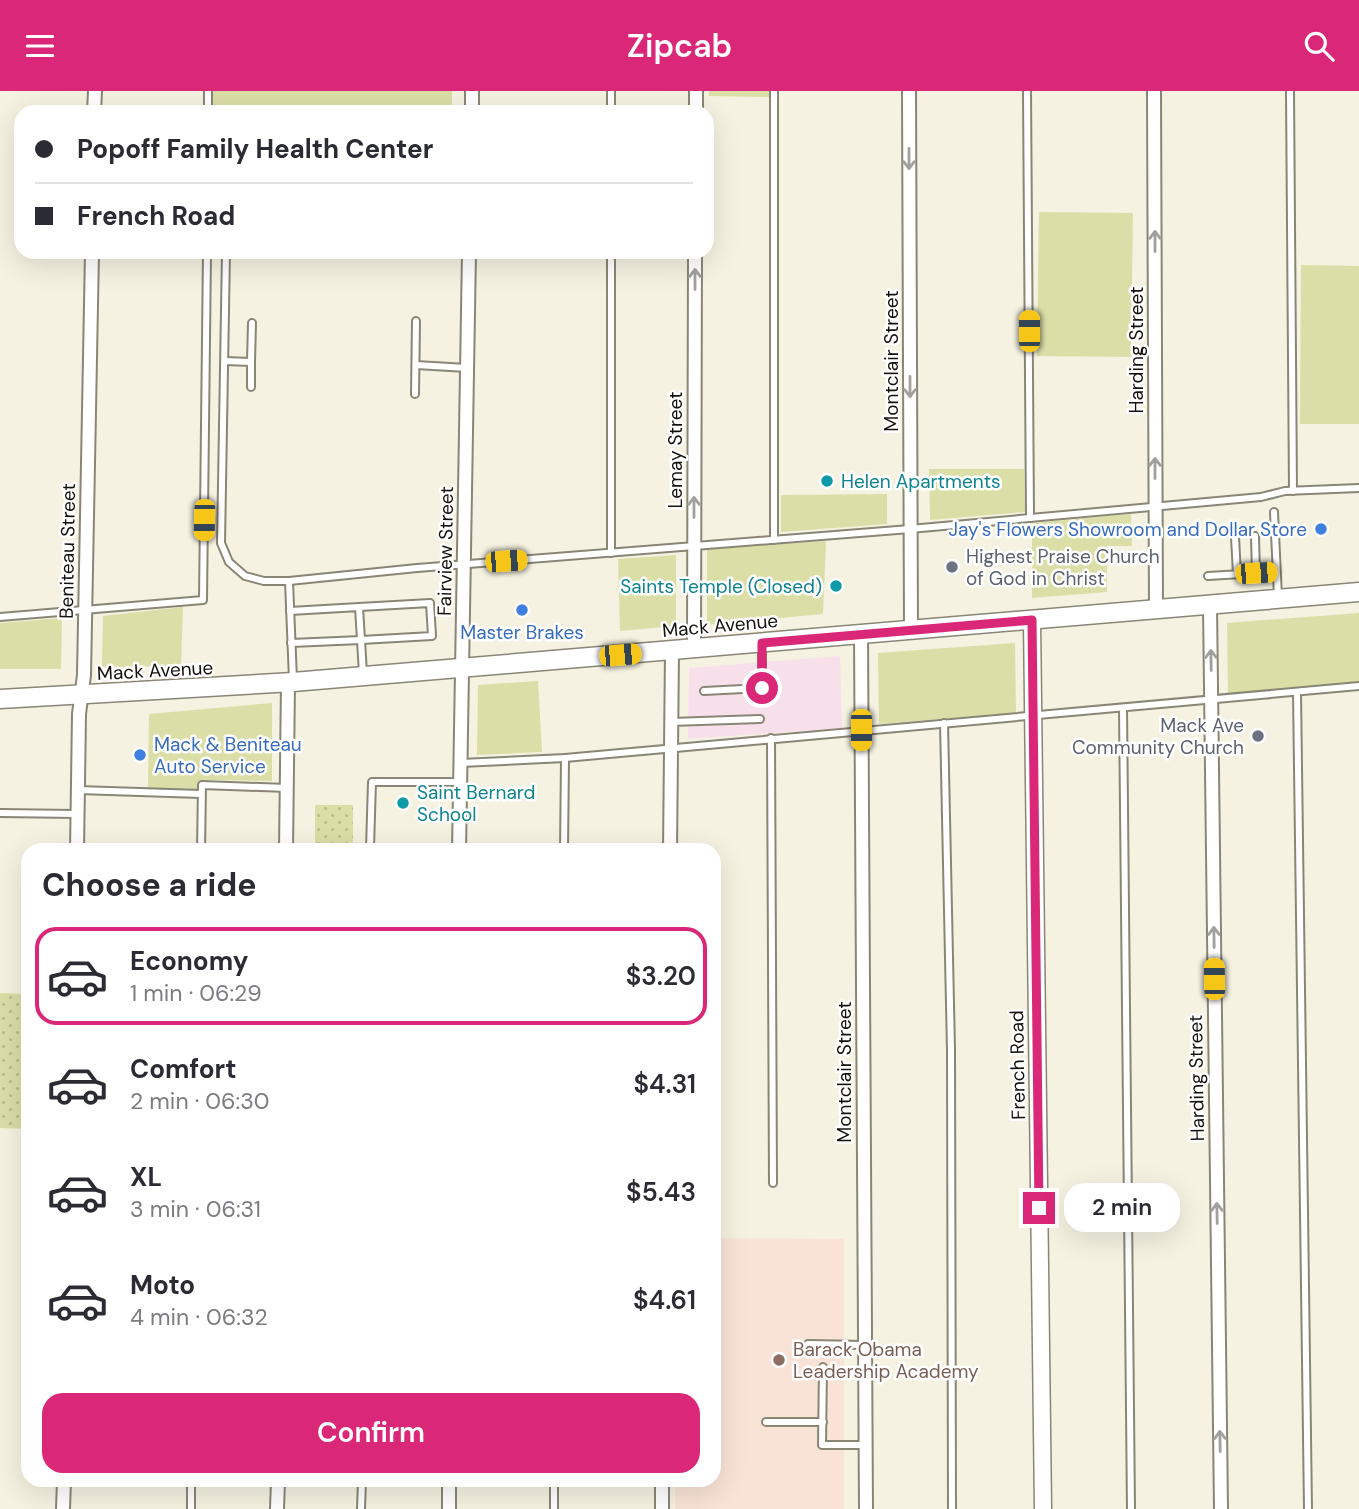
<!DOCTYPE html>
<meta charset="utf-8">
<style>
body{margin:0;font-family:"DM Sans",sans-serif;background:#f7f7f7;color:#2b2b33;height:100vh;display:flex;flex-direction:column;font-size:26px;white-space:nowrap}
*{box-sizing:border-box;margin:0}
p{font-size:23px;color:#7c7c81}
.icon{flex:none;width:38px;height:38px;fill:none;stroke:currentColor;stroke-width:2;stroke-linecap:round;stroke-linejoin:round}
.map{position:relative;flex:1;overflow:hidden}
.panel{position:absolute;left:21px;top:752px;width:700px;height:644px;display:flex;flex-direction:column;background:#fff;border-radius:21px;box-shadow:0 7px 28px #0002}
.panel>*{flex:none}
.top-card{position:absolute;left:14px;top:14px;width:700px;height:154px;border-radius:21px;box-shadow:0 7px 28px #0002;display:grid;align-content:center;height:154px;padding:0 21px;background:#fff}
.end{position:absolute;width:32px;height:32px;margin:-16px;border:9px solid #db2777;background:#fff;box-shadow:0 0 0 4px #fff}
.from{border-radius:50%}
.bubble{position:absolute;height:49px;border-radius:21px;background:#fff;box-shadow:0 7px 28px #0002;font-size:23px;font-weight:600;line-height:49px;text-align:center}
.car{position:absolute;width:21px;height:42px;margin:-21px -10px;border-radius:9px;box-shadow:0 0 5px 2px #0007;background:linear-gradient(#f5c518 24%,#345 0 40%,#f5c518 0 76%,#345 0 86%,#f5c518 0)}
.top-card b{display:flex;align-items:center;gap:24px;height:66px;font-size:26px}
.top-card b+b{border-top:2px solid #e1e1e2}
.top-card i{width:18px;height:18px;background:#2b2b33}
ul{padding:0;list-style:none}
li{display:flex;align-items:center;gap:21px;height:98px;margin:0 14px 10px;padding:0 7px;border:4px solid transparent;border-radius:21px}
li div{flex:1}
li b{display:block;font-size:26px}
li em{font-style:normal;font-weight:600}
li.current{border-color:#db2777}
li>.icon{width:63px;height:63px;stroke-width:1.5}
h2{padding:0 21px;font-size:32px;line-height:84px}
.button{display:flex;gap:14px;margin-top:auto;padding:14px 21px}
.button a{flex:1;height:80px;border-radius:21px;background:#db2777;color:#fff;font-size:28px;font-weight:600;line-height:80px;text-align:center}
header{display:flex;justify-content:space-between;align-items:center;height:91px;padding:0 21px;background:#db2777;color:#fff;font-size:32px;font-weight:600}
.map>svg:first-child{display:block}
.education{fill:#f9e3d6}
.medical{fill:#f8e0eb}
.grass{fill:#dbdea6}
.park{fill:url(#park-dots)}
.lines{fill:none;stroke-linecap:round;stroke-linejoin:round}
.service-casing{stroke:#898676;stroke-width:10}
.minor-casing{stroke:#898676;stroke-width:16}
.tertiary-casing{stroke:#898676;stroke-width:19}
.secondary-casing{stroke:#898676;stroke-width:21}
.service{stroke:#fff;stroke-width:6}
.minor{stroke:#fff;stroke-width:12}
.tertiary{stroke:#fff;stroke-width:16}
.secondary{stroke:#fff;stroke-width:18}
.oneway{stroke:#a0a09d}
.route{stroke:#db2777;stroke-width:9}
.culture-dot{fill:#0f9aa8;stroke:#fff;stroke-width:2.5}
.shop-dot{fill:#3f7fe0;stroke:#fff;stroke-width:2.5}
.worship-dot{fill:#6b7280;stroke:#fff;stroke-width:2.5}
.education-dot{fill:#8d6e63;stroke:#fff;stroke-width:2.5}
.labels{text-anchor:middle;stroke-width:5;stroke-linejoin:round;paint-order:stroke}
.street-label{font-size:19px;fill:#12110b;stroke:#fff}
.culture-label{font-size:19px;fill:#0d838f;stroke:#fff;text-anchor:start}
.shop-label{font-size:19px;fill:#366cbe;stroke:#fff;text-anchor:end}
.worship-label{font-size:19px;fill:#5b616d;stroke:#fff;text-anchor:start}
.education-label{font-size:19px;fill:#785e54;stroke:#fff;text-anchor:start}
</style>
<header><svg class="icon" aria-label="menu" viewBox="0 0 24 24"><path d="M4 6h16M4 12h16M4 18h16"/></svg>Zipcab<svg class="icon" aria-label="search" viewBox="0 0 24 24"><circle cx="10" cy="10" r="6"/><path d="M15 15l6 6"/></svg></header>
<div class="map">
<svg width="1359" height="1418" viewBox="0 0 1359 1418">
<defs>
<pattern id="park-dots" width="8" height="8" patternUnits="userSpaceOnUse" patternTransform="scale(1.75)"><rect width="8" height="8" fill="#dbdea6"/><path d="M2 2h.1M6 6h.1" fill="none" stroke="#bbbd8e" stroke-width="1.8" stroke-linecap="round"/></pattern>
</defs>
<rect width="100%" height="100%" fill="#f5f2e1"/>
<path class="education" d="M714 1147 844 1148V1418H675V1390H714Z"/>
<path class="medical" d="M840 565 842 637 688 648 689 577Z"/>
<g class="grass">
<rect x="213" y="0" width="239" height="21"/>
<path d="M709 0H770V6L709 5Z"/>
<path d="M1039 121 1133 122 1131 266 1037 265Z"/>
<path d="M1301 174 1359 175V333H1300Z"/>
<path d="M929 378H1024L1025 421 930 429Z"/>
<path d="M887 403V433L781 441V404Z"/>
<path d="M1131 423 1132 455H1107V501L1032 507V432Z"/>
<path d="M826 450 823 523 707 534V458Z"/>
<path d="M676 464V535L620 540 618 468Z"/>
<path d="M183 516 181 575 102 576 103 525Z"/>
<path d="M1359 522V591L1228 603 1227 532Z"/>
<path d="M62 527 61 578H0V532Z"/>
<path d="M1015 552 1016 622 879 633 878 562Z"/>
<path d="M538 590 542 661 477 664 478 594Z"/>
<path d="M272 612V690L208 689 207 699 148 698 149 623Z"/>
</g>
<g class="park">
<rect x="315" y="714" width="38" height="45"/>
<path d="M0 902 28 903V1038L0 1037Z"/>
</g>
<g class="lines">
<defs>
<g id="service">
<path d="M611 0V21"/>
<path d="M1027 0 1030 427"/>
<path d="M1290 0 1293 400"/>
<path d="M208 21V0"/>
<path d="M226 161 221 452 229 471 245 485 264 490H289L417 477 910 438 1261 406 1285 400 1359 397"/>
<path d="M611 161V462"/>
<path d="M225 270 251 271V296"/>
<path d="M251 271 252 232"/>
<path d="M416 274 467 277"/>
<path d="M415 303 416 230"/>
<path d="M1274 421 1278 506"/>
<path d="M1255 445 1256 482"/>
<path d="M1235 446 1237 483"/>
<path d="M774 449V0"/>
<path d="M1208 485 1276 481"/>
<path d="M289 490 293 589"/>
<path d="M290 520 359 516 361 549 432 545 430 512 359 516"/>
<path d="M0 526 203 509 207 161"/>
<path d="M291 552 361 549 363 583"/>
<path d="M704 600 762 597V554"/>
<path d="M1297 601 1308 1418"/>
<path d="M1123 617 1131 1418"/>
<path d="M671 631 760 628"/>
<path d="M944 632 951 959 952 1418"/>
<path d="M771 647 773 1092"/>
<path d="M461 672 565 667 1359 595"/>
<path d="M78 699 201 703"/>
<path d="M0 722 77 723"/>
<path d="M370 757 372 691H460"/>
<path d="M201 760 202 694 287 697"/>
<path d="M564 760 565 667"/>
<path d="M808 1253 865 1254"/>
<path d="M823 1276 822 1354H865"/>
<path d="M766 1331H823"/>
<path d="M191 1418V1390"/>
<path d="M361 1418 362 1390"/>
<path d="M554 1418V1390"/>
</g>
<g id="minor">
<path d="M909 0 911 539"/>
<path d="M1154 0 1156 519"/>
<path d="M94 21 95 0"/>
<path d="M472 21V0"/>
<path d="M696 21V0"/>
<path d="M1210 514 1221 1418"/>
<path d="M861 543 866 1418"/>
<path d="M694 558 695 161"/>
<path d="M77 760 79 623 84 584 92 161"/>
<path d="M286 760 288 591"/>
<path d="M459 760 469 161"/>
<path d="M670 760 672 560"/>
<path d="M63 1418 64 1390"/>
<path d="M277 1418 278 1390"/>
<path d="M449 1418V1390"/>
<path d="M662 1418V1390"/>
</g>
<path id="tertiary" d="M1032 529 1043 1418"/>
<path id="secondary" d="M0 608 293 591 1359 501"/>
</defs>
<use href="#service" class="service-casing"/>
<use href="#minor" class="minor-casing"/>
<use href="#tertiary" class="tertiary-casing"/>
<use href="#secondary" class="secondary-casing"/>
<use href="#service" class="service"/>
<use href="#minor" class="minor"/>
<use href="#tertiary" class="tertiary"/>
<use href="#secondary" class="secondary"/>
</g>
<defs><path id="oneway-shaft" d="M-6 0H5M1.5-3L5.5 0L1.5 3" fill="none" stroke-width="1.6" stroke-linecap="round" stroke-linejoin="round" transform="scale(1.75)"/></defs>
<g class="oneway">
<use href="#oneway-shaft" transform="translate(909 68) rotate(90)"/>
<use href="#oneway-shaft" transform="translate(1155 150) rotate(-90)"/>
<use href="#oneway-shaft" transform="translate(695 188) rotate(-90)"/>
<use href="#oneway-shaft" transform="translate(910 296) rotate(90)"/>
<use href="#oneway-shaft" transform="translate(1155 377) rotate(-90)"/>
<use href="#oneway-shaft" transform="translate(694 416) rotate(-90)"/>
<use href="#oneway-shaft" transform="translate(1211 569) rotate(-91)"/>
<use href="#oneway-shaft" transform="translate(1214 846) rotate(-91)"/>
<use href="#oneway-shaft" transform="translate(1217 1122) rotate(-91)"/>
<use href="#oneway-shaft" transform="translate(1220 1350) rotate(-91)"/>
</g>
<g class="lines">
<path class="route" d="M762 597V552L1032 529 1039 1117"/>
</g>
<g class="culture-dot">
<circle cx="827" cy="390" r="7"/>
<circle cx="836" cy="495" r="7"/>
<circle cx="403" cy="712" r="7"/>
</g>
<g class="shop-dot">
<circle cx="1321" cy="438" r="7"/>
<circle cx="522" cy="519" r="7"/>
<circle cx="140" cy="664" r="7"/>
</g>
<g class="worship-dot">
<circle cx="952" cy="476" r="7"/>
<circle cx="1258" cy="645" r="7"/>
</g>
<circle class="education-dot" cx="779" cy="1269" r="7"/>
<g class="labels">
<g class="street-label">
<text transform="translate(1136 259) rotate(-90)" y="7">Harding Street</text>
<text transform="translate(891 270) rotate(-90)" y="7">Montclair Street</text>
<text transform="translate(675 359) rotate(-90)" y="7">Lemay Street</text>
<text transform="translate(67 460) rotate(-89)" y="7">Beniteau Street</text>
<text transform="translate(445 460) rotate(-89)" y="7">Fairview Street</text>
<text transform="translate(720 534) rotate(-5)" y="7">Mack Avenue</text>
<text transform="translate(155 579) rotate(-3)" y="7">Mack Avenue</text>
<text transform="translate(1017 974) rotate(-91)" y="7">French Road</text>
<text transform="translate(844 981) rotate(-90)" y="7">Montclair Street</text>
<text transform="translate(1196 987) rotate(-91)" y="7">Harding Street</text>
</g>
<g class="culture-label">
<text x="841" y="397">Helen Apartments</text>
<text x="822" y="502" text-anchor="end">Saints Temple (Closed)</text>
<text x="417" y="708">Saint Bernard<tspan x="417" dy="22">School</tspan></text>
</g>
<g class="shop-label">
<text x="1307" y="445">Jay's Flowers Showroom and Dollar Store</text>
<text x="522" y="548" text-anchor="middle">Master Brakes</text>
<text x="154" y="660" text-anchor="start">Mack &amp; Beniteau<tspan x="154" dy="22">Auto Service</tspan></text>
</g>
<g class="worship-label">
<text x="966" y="472">Highest Praise Church<tspan x="966" dy="22">of God in Christ</tspan></text>
<text x="1244" y="641" text-anchor="end">Mack Ave<tspan x="1244" dy="22">Community Church</tspan></text>
</g>
<g class="education-label">
<text x="793" y="1265">Barack Obama<tspan x="793" dy="22">Leadership Academy</tspan></text>
</g>
</g>
</svg>
<i class="end from" style="left:762px;top:597px"></i>
<i class="end" style="left:1039px;top:1117px"></i>
<div class="bubble" style="left:1064px;top:1092px;width:116px">2 min</div>
<i class="car" style="left:1029px;top:240px;rotate:0deg"></i>
<i class="car" style="left:204px;top:429px;rotate:181deg"></i>
<i class="car" style="left:506px;top:470px;rotate:86deg"></i>
<i class="car" style="left:1256px;top:482px;rotate:87deg"></i>
<i class="car" style="left:620px;top:564px;rotate:85deg"></i>
<i class="car" style="left:861px;top:639px;rotate:180deg"></i>
<i class="car" style="left:1214px;top:888px;rotate:359deg"></i>
<div class="top-card">
<b><i class="from"></i>Popoff Family Health Center</b>
<b><i></i>French Road</b>
</div>
<section class="panel">
<h2>Choose a ride</h2>
<ul>
<li class="current"><svg class="icon" aria-label="car" viewBox="0 0 24 24"><path d="M5 17H2v-5l4-1 3-4h7l3 4 3 1v5h-3M9 17h6M6 11h13"/><circle cx="7" cy="17" r="2"/><circle cx="17" cy="17" r="2"/></svg><div><b>Economy</b><p>1 min · 06:29</p></div><em>$3.20</em></li>
<li><svg class="icon" aria-label="car" viewBox="0 0 24 24"><path d="M5 17H2v-5l4-1 3-4h7l3 4 3 1v5h-3M9 17h6M6 11h13"/><circle cx="7" cy="17" r="2"/><circle cx="17" cy="17" r="2"/></svg><div><b>Comfort</b><p>2 min · 06:30</p></div><em>$4.31</em></li>
<li><svg class="icon" aria-label="car" viewBox="0 0 24 24"><path d="M5 17H2v-5l4-1 3-4h7l3 4 3 1v5h-3M9 17h6M6 11h13"/><circle cx="7" cy="17" r="2"/><circle cx="17" cy="17" r="2"/></svg><div><b>XL</b><p>3 min · 06:31</p></div><em>$5.43</em></li>
<li><svg class="icon" aria-label="car" viewBox="0 0 24 24"><path d="M5 17H2v-5l4-1 3-4h7l3 4 3 1v5h-3M9 17h6M6 11h13"/><circle cx="7" cy="17" r="2"/><circle cx="17" cy="17" r="2"/></svg><div><b>Moto</b><p>4 min · 06:32</p></div><em>$4.61</em></li>
</ul>
<div class="button"><a>Confirm</a></div>
</section>
</div>
